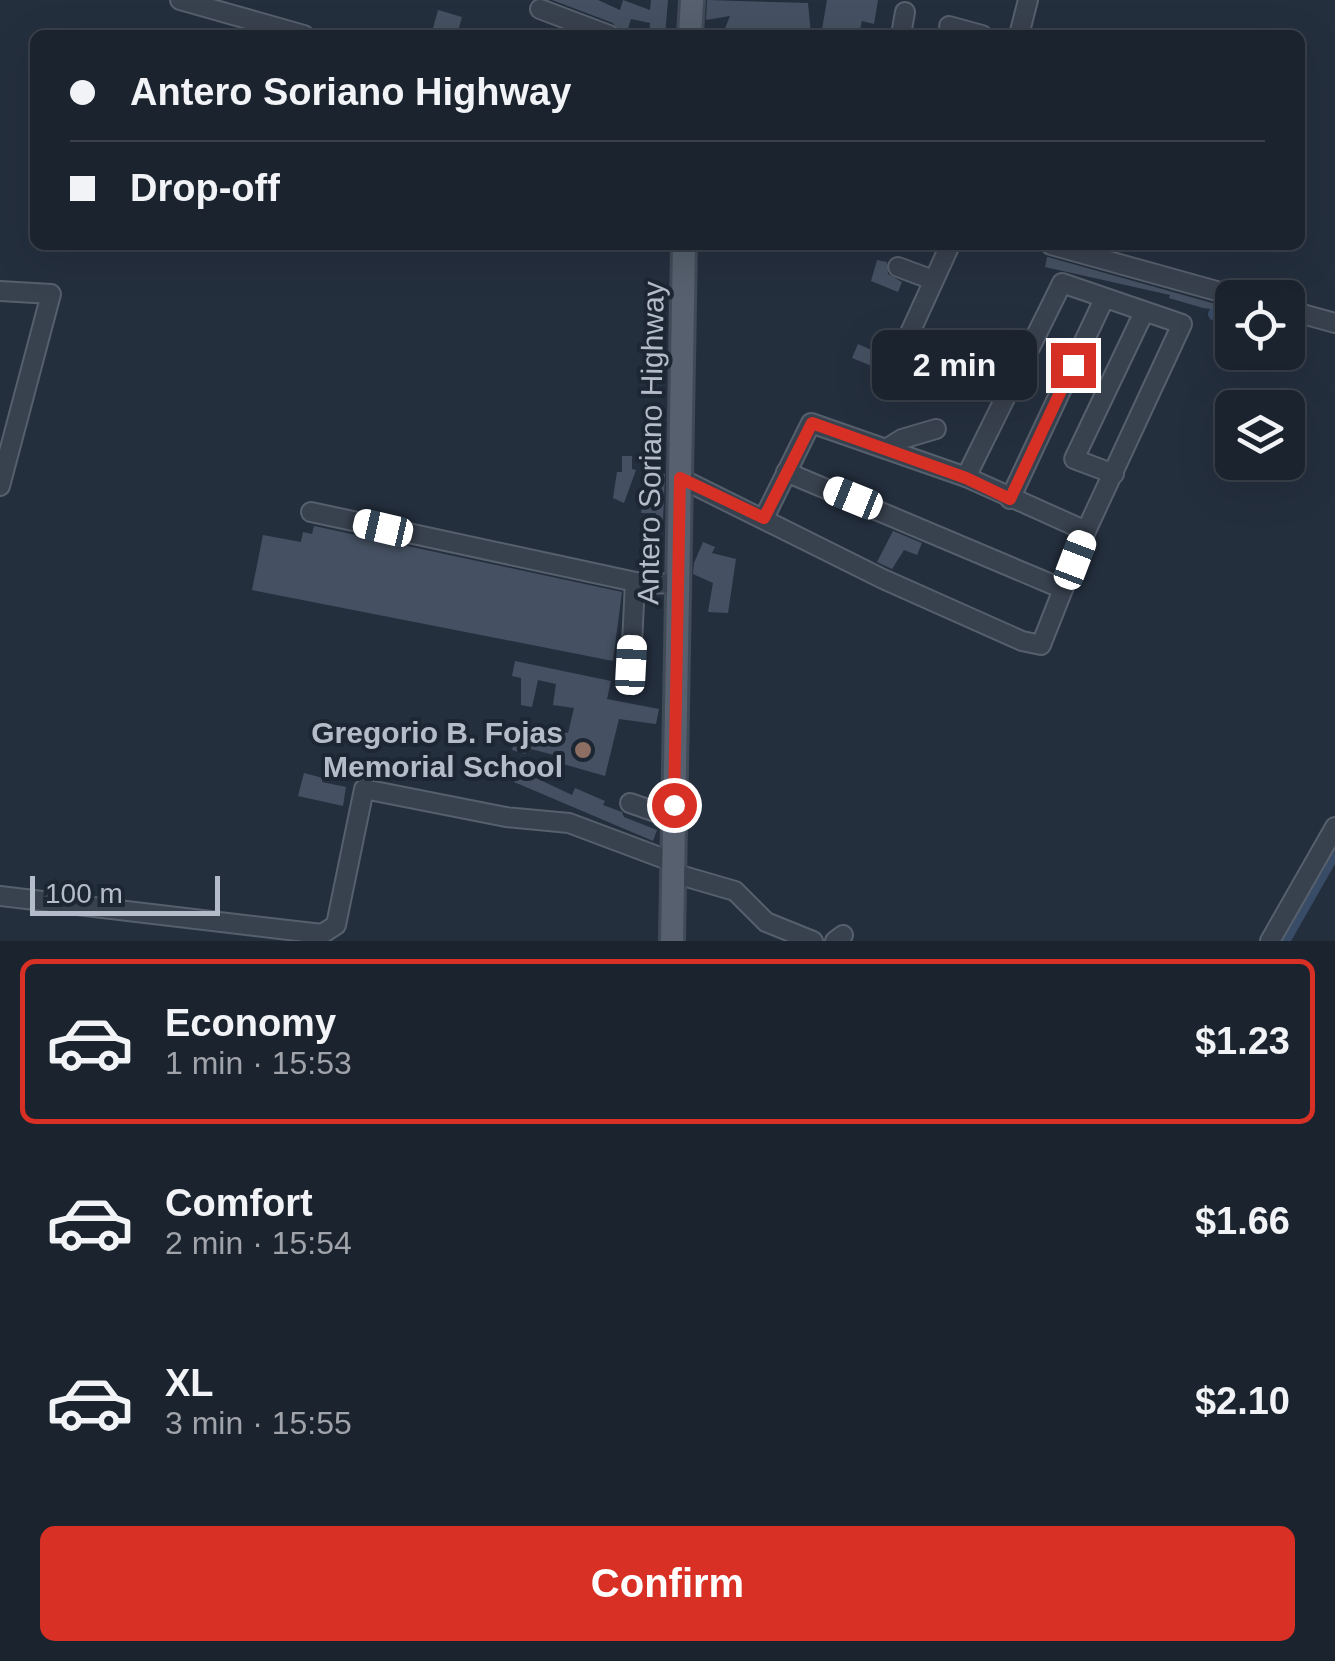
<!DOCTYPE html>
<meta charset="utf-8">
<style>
body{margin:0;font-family:Arial,sans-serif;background:#282f3a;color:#f1f3f6;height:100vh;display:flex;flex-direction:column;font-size:38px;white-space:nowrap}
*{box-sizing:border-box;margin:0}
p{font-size:32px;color:#a0a4aa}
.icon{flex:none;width:55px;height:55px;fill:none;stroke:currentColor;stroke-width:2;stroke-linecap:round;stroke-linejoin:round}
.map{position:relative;height:941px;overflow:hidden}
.details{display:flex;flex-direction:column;background:#1b232e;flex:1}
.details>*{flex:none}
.banner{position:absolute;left:30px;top:30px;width:1275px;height:220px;border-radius:15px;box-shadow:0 10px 40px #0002,0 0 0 2px #39404a;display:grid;align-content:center;height:220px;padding:0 40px;background:#1b232e}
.tools{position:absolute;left:1215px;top:280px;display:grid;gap:20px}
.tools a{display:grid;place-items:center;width:90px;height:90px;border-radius:15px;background:#1b232e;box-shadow:0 10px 40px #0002,0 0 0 2px #39404a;font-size:50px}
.scale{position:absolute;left:30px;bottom:25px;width:190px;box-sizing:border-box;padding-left:10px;border:5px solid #b4bcc9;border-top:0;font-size:28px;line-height:35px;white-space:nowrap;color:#b4bcc9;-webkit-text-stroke:8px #1d2633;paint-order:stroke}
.end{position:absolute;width:45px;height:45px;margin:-22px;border:12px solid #d93025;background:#fff;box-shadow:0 0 0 5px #fff}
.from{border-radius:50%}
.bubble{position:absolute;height:70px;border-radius:15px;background:#1b232e;box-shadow:0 10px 40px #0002,0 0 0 2px #39404a;font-size:32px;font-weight:800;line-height:70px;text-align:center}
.car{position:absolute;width:30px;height:60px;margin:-30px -15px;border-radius:12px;box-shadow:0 0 8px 2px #0007;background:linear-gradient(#fff 24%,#345 0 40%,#fff 0 76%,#345 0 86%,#fff 0)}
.banner b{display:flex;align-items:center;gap:35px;height:95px;font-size:38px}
.banner b+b{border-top:2px solid #39404a}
.banner i{width:25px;height:25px;background:#f1f3f6}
ul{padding:18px 0 0;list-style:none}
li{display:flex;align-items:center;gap:30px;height:165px;margin:0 20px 15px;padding:0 20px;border:5px solid transparent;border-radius:15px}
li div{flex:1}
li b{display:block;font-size:38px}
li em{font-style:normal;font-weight:800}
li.active{border-color:#d93025}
li>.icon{width:90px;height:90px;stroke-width:1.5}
.cta{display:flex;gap:20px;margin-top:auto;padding:20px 40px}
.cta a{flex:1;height:115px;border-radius:15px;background:#d93025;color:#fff;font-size:40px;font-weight:800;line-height:115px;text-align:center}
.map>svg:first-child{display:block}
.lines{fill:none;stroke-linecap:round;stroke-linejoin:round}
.canal{stroke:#394c67;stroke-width:14}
.building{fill:#455162}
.minor-casing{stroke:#565f6c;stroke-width:22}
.major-casing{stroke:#414a57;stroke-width:28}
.minor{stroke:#38414e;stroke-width:18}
.major{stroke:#56606e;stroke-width:22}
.route{stroke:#d93025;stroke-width:12}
.education-dot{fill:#8d6e63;stroke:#1d2633;stroke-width:4}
.labels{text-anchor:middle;stroke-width:8;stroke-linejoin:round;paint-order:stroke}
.street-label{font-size:30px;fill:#b4bcc9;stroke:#1d2633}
.poi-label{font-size:30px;font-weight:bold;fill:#b4bcc9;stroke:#1d2633;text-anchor:end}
</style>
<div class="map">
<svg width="1335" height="941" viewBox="0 0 1335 941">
<rect width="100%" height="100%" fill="#242f3e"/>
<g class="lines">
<g class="canal">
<path d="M1215 314 1232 308"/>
<path d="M1283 941 1335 850"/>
</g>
</g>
<g class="building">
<path d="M552 0H598L620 10 623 0 650 10 651 0H668L665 35H649L650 23 631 19 626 35H621L613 23Z"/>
<path d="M707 0 808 3 811 35H736L724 31 730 16 706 20Z"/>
<path d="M827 0H878L874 24 862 21 859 34 838 29 837 35H821Z"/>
<path d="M438 10 462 17 457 35H431Z"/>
<path d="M1047 257H1048L1219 305 1217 310 1203 308 1169 298 1170 295 1045 267Z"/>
<path d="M877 260 887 262 888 274 902 282 898 292 871 281Z"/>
<path d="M858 344 885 356 879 369 852 358Z"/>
<path d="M622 456H632V469L636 470 624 503 613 498 617 472H622Z"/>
<path d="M663 474H665L663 521 654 520 656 513H641L645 493 659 496Z"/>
<path d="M314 526 622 592 613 661 252 590 263 535 301 542 303 532 312 534Z"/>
<path d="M893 531 922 543 917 555 904 550 892 569 877 562Z"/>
<path d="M703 542 715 547 712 553 736 559 728 613 708 612 713 583 693 574 694 563Z"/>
<path d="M515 661 611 681 607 699 659 709 656 724 619 719 605 776 556 762 558 756 527 748 525 754 512 750 518 727 534 731 536 725 568 733 574 708 553 705 556 684 538 680 532 707 521 705V678L512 676Z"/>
<path d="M519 770 572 795 575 788 605 801 603 805 622 812 624 817 657 830 653 841 514 782Z"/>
<path d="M304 773 323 778 322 782 346 787 343 806 298 796Z"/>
</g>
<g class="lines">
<defs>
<g id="minor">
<path d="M180 0 304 35"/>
<path d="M540 9 609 35"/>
<path d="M949 26 982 35"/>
<path d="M901 35 905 12"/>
<path d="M1019 35 1028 0"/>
<path d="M1051 245 1242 298"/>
<path d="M898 267 933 280"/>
<path d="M0 291 51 294 0 486"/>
<path d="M1288 310 1335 323"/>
<path d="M903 348 950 245"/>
<path d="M886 449 902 439 936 429"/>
<path d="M786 472 1063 589"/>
<path d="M1114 474 1074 459 1144 312"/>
<path d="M966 477 1086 531"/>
<path d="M680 478 883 579 1022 641 1041 645 1086 531 1182 324 1062 283 966 477 811 423 764 518"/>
<path d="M1010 499 1104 299"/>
<path d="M311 512 645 584 679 583"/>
<path d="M631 665 635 582"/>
<path d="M630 803 673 818"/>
<path d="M673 873 735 891 766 922 813 941"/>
<path d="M0 896 322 934 336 925 364 789 506 817 569 823 673 862"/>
<path d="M835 941 843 935"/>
<path d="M1270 941 1335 827"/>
</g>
<g id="major">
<path d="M690 35 692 0"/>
<path d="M672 941 684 245"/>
</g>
</defs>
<use href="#minor" class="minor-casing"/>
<use href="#major" class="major-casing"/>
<use href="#minor" class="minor"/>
<use href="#major" class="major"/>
</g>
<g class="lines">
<path class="route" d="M674 805 680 478 764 518 812 423 966 478 1010 499 1073 365"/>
</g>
<circle class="education-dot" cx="583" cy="750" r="10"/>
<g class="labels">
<g class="street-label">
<text transform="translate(651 443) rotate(-89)" y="10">Antero Soriano Highway</text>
</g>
<g class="poi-label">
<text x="563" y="743">Gregorio B. Fojas<tspan x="563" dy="34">Memorial School</tspan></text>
</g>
</g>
</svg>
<div class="tools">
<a><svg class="icon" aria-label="locate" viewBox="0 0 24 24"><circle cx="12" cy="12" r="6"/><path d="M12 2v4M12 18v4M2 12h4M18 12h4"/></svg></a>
<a><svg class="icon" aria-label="layers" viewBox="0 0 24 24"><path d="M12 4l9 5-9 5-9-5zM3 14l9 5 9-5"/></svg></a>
</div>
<div class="scale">100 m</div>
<i class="end from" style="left:674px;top:805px"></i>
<i class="end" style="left:1073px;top:365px"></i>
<div class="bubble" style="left:872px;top:330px;width:165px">2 min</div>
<i class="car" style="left:853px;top:498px;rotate:292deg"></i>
<i class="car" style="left:383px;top:528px;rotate:283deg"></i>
<i class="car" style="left:1075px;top:560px;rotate:21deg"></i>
<i class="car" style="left:631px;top:665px;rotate:3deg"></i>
<div class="banner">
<b><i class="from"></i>Antero Soriano Highway</b>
<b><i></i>Drop-off</b>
</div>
</div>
<section class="details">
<ul>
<li class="active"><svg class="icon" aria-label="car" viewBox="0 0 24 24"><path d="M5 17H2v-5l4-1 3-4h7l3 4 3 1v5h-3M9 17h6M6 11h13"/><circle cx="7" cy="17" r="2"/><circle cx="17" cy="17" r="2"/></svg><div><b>Economy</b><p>1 min · 15:53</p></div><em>$1.23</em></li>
<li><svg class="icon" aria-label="car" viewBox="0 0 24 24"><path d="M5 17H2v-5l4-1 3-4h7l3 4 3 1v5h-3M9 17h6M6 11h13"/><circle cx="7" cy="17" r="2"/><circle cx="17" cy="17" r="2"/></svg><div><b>Comfort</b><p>2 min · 15:54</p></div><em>$1.66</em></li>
<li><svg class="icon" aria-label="car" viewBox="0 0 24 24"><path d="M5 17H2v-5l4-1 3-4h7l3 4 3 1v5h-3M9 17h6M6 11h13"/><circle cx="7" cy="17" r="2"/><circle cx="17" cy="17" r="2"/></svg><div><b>XL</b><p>3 min · 15:55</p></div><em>$2.10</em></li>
</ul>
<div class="cta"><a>Confirm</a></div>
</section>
